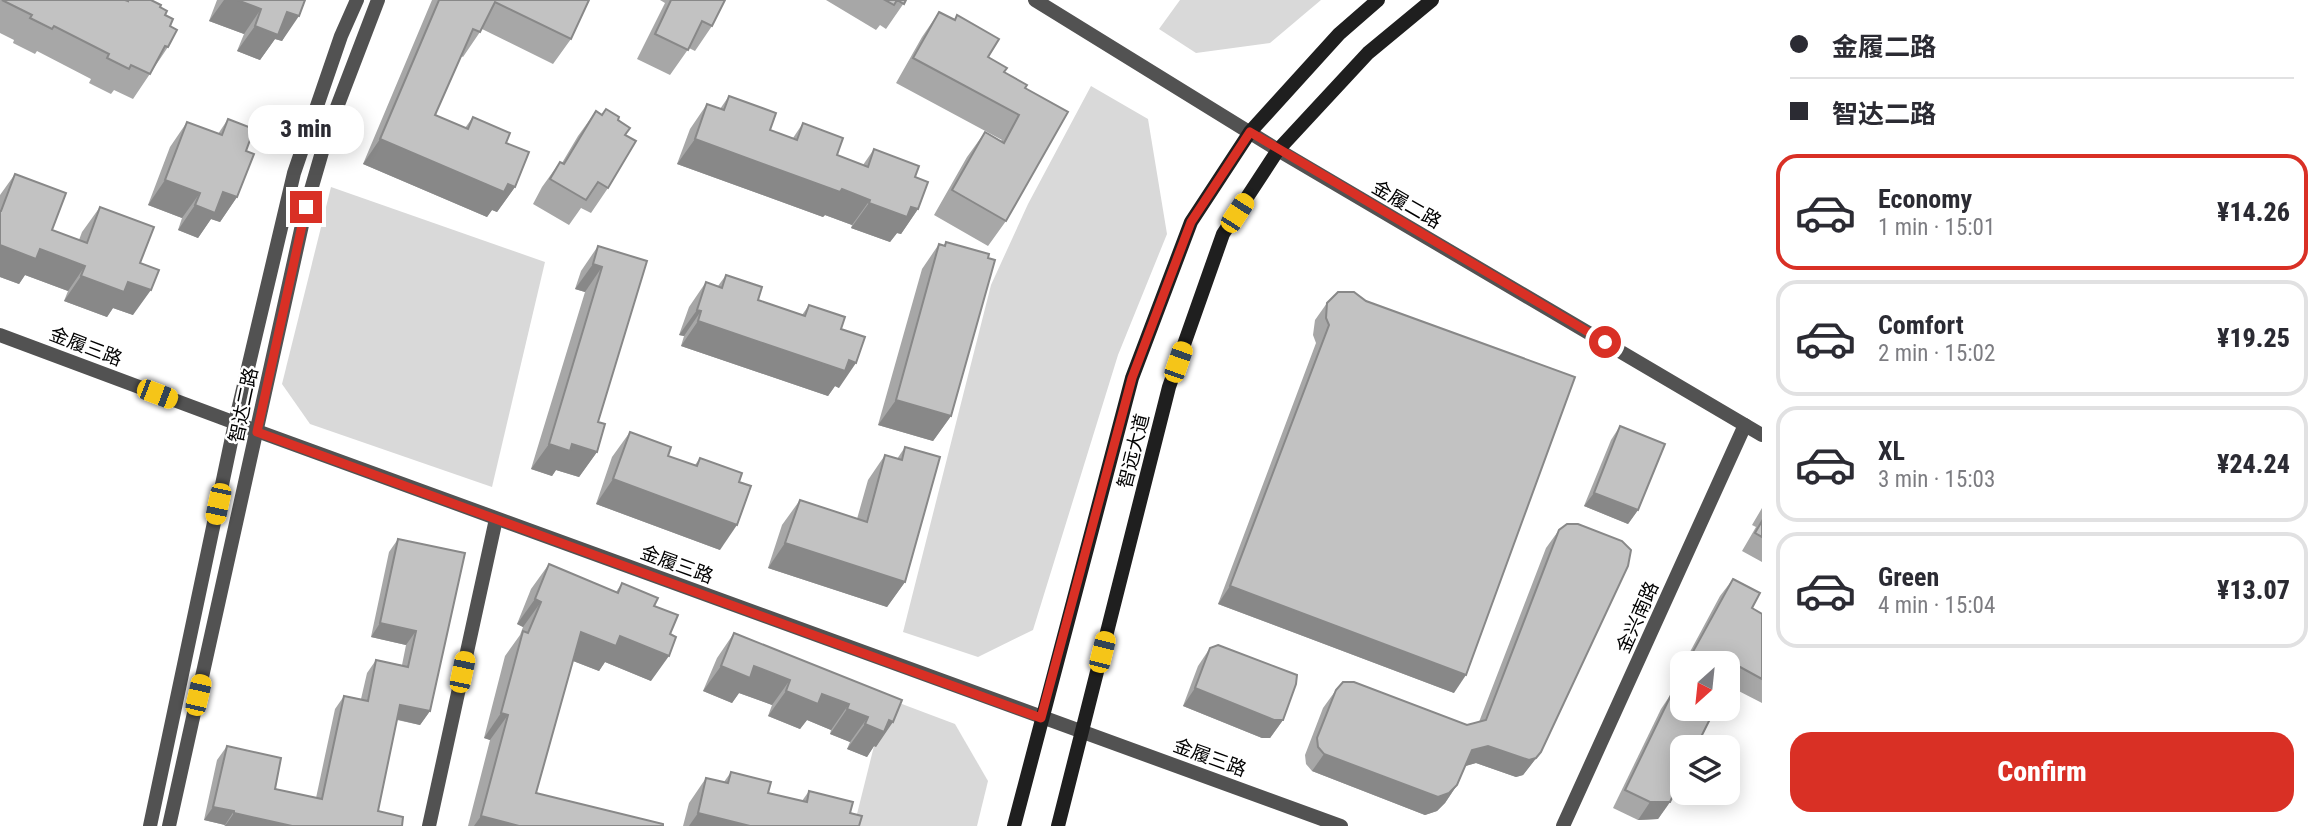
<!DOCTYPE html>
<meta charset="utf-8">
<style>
body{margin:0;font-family:"Roboto Condensed","Noto Sans SC",sans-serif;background:#f2f2f3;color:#2b2b33;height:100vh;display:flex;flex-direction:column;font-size:26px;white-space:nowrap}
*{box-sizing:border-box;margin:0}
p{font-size:23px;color:#7c7c81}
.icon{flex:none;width:38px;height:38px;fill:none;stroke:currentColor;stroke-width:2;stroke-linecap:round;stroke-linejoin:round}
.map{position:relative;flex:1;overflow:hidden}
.drawer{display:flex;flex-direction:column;background:#fff;width:560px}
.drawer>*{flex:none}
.hud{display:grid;align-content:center;height:154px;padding:0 28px;background:#fff}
.needle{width:46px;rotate:207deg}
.tools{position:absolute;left:1670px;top:651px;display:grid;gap:14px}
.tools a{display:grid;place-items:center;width:70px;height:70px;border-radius:14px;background:#fff;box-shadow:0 4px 18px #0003;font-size:35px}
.end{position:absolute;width:32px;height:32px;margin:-16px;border:9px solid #d93025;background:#fff;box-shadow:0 0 0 4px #fff}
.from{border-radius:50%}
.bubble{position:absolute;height:49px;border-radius:21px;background:#fff;box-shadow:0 4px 18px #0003;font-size:23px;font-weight:800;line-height:49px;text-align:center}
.car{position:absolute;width:21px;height:42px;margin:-21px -10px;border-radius:9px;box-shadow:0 0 5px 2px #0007;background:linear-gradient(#f5c518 24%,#345 0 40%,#f5c518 0 76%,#345 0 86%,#f5c518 0)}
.hud b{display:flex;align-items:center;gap:24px;height:66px;font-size:26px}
.hud b+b{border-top:2px solid #e1e1e2}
.hud i{width:18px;height:18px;background:#2b2b33}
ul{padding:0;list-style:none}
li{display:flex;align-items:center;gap:21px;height:116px;margin:0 14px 10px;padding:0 14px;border:4px solid #e1e1e2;border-radius:21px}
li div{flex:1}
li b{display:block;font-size:26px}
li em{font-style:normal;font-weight:800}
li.on{border-color:#d93025}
li>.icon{width:63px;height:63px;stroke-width:1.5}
.action{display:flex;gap:14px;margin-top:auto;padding:14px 28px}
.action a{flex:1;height:80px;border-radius:21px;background:#d93025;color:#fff;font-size:28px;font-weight:800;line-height:80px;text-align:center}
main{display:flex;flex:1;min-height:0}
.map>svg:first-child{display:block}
.green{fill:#d9d9d9}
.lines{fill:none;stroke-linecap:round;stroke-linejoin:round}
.minor{stroke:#525252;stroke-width:14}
.tertiary{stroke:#525252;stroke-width:14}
.secondary{stroke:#1f1f1f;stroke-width:14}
.wall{fill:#a7a7a7}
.shaded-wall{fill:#888}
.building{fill:#c2c2c2;stroke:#888;stroke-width:2}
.route{stroke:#d93025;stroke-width:9}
.labels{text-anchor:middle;stroke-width:5;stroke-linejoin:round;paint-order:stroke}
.street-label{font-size:19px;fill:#000;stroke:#fff}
</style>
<main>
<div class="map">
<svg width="1762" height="826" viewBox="0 0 1762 826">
<rect width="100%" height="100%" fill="#fff"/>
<g class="green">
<path d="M1180 0H1321L1270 43 1196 53 1159 29Z"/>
<path d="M1091 86 1148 119 1167 234 1118 355 1033 630 978 657 903 632 991 285 1028 204Z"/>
<path d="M331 187 545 262 492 487 310 424 282 384Z"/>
<path d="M886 698 955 724 988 781 977 826H854Z"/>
</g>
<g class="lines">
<g class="minor">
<path d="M0 335 257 431 1341 826"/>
<path d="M429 826 496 519"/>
<path d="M1563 826 1745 425"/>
</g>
<g class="tertiary">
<path d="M1035 0 1278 150 1762 435"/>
<path d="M150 826 235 423 294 173 341 36 357 0"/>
<path d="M169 826 306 207 329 128 378 0"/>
</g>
<g class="secondary">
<path d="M1014 826 1132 378 1191 222 1250 132 1339 34 1378 0"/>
<path d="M1058 826 1169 387 1223 234 1278 150 1368 53 1432 0"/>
</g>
</g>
<g class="wall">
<path d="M0 0H151L160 7 165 15 170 26 168 47 133 99 114 90 111 94 89 83 91 79 37 51 35 54 13 43 14 40 0 33Z"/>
<path d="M217 0H305L282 41 275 39 260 60 237 51 244 34 209 21Z"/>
<path d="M432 0H589L571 39 553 64 482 29 463 57 461 56 435 115 465 128 473 117 506 143 515 187 497 212 492 210 487 217 363 164Z"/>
<path d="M660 0H725L712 26 695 51 689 48 670 75 637 59 665 3Z"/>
<path d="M826 0H906L886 29 880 25 876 30Z"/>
<path d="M939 12 1004 72 1025 88 1006 221 988 246 934 215 967 157 985 132 1001 141 1002 140 896 83 922 37Z"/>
<path d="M729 96 770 130 793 138 803 123 837 155 863 165 874 149 915 177 918 209 901 234 897 233 890 242 851 228 852 225 825 215 823 217 677 164 690 129 707 104 720 109Z"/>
<path d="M596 111 602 114 618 120 625 135 608 188 591 213 581 208 569 225 533 204 542 187 560 162 562 163 578 136Z"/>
<path d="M228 119 246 151 237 197 220 222 211 219 198 238 178 230 182 218 148 205 170 147 187 122 218 134Z"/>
<path d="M15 174 52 230 79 240 82 232 100 207 140 263 133 315 113 308 107 317 64 301 68 291 25 275 19 284 0 277V195Z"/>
<path d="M946 242 951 416 933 441 878 425 922 269 939 244 944 246Z"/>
<path d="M598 246 647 261 598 422 597 452 579 477 556 470 552 476 531 469 585 292 575 289 581 271Z"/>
<path d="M726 275 758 300 802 315 809 305 841 329 839 388 835 386 828 396 681 346 684 336 679 335 689 307 706 282 718 286Z"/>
<path d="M1327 303 1454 693 1218 604 1316 343 1313 335 1315 320Z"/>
<path d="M1620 426 1638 510 1628 524 1584 506 1611 440Z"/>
<path d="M630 432 668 456 695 465 700 458 720 550 596 504 612 457Z"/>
<path d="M905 447V582L887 607 768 568 782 525 800 500 857 519 868 480 885 455 897 459Z"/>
<path d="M1762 508V562L1742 551 1756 527 1752 525Z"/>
<path d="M1559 530 1541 752 1523 775 1516 777 1476 763 1465 766 1457 785 1445 803 1437 811 1425 815 1312 771 1306 764 1305 755 1323 708 1336 690 1467 725 1479 722 1546 548Z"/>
<path d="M398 539 430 711 420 725 397 720 378 811 402 826H224L225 825 204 820 217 760 227 746 275 789 316 798 335 709 344 696 361 699 367 673 376 660 402 665 406 645 371 637 389 552Z"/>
<path d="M549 564 616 592 622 583 654 606 651 681 605 662 599 671 573 661 536 793 663 826H468L490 740 484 738 505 656 520 635 523 627 517 624 531 589Z"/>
<path d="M1733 579 1752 608 1762 614V703L1727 685V663H1684L1720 596Z"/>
<path d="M734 633 902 700 876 747 874 746 867 757 847 749 850 742 830 734 831 730 807 720 800 729 768 716 772 705 739 693 732 703 703 691 717 658Z"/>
<path d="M1210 648 1283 720 1270 738H1262L1183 706 1198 666Z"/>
<path d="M1682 668V677L1678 675Z"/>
<path d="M1673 691 1670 802 1658 819 1638 820 1613 808 1661 709Z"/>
<path d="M731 772 768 793 802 801 809 791 850 813 859 826H683L689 803 706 778 724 782Z"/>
</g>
<g class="shaded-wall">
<path d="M224 0H237L261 9 244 34 209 21Z"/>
<path d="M287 12 299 16 282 41 275 39 260 60 237 51 255 26Z"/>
<path d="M380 139 508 184 515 187 497 212 492 210 487 217 363 164Z"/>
<path d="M695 139 842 189 870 200 852 225 825 215 823 217 677 164Z"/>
<path d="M165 180 200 193 182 218 148 205Z"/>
<path d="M223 192 237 197 220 222 211 219 198 238 178 230 195 205Z"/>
<path d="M869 203 911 207 918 209 901 234 897 233 890 242 851 228Z"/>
<path d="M0 245 40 249 85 266 68 291 25 275 19 284 0 277Z"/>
<path d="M593 264 602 267 585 292 575 289Z"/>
<path d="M81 276 128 282 151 290 133 315 113 308 107 317 64 301Z"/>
<path d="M697 310 701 311 684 336 679 335Z"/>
<path d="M698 321 849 360 856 363 839 388 835 386 828 396 681 346Z"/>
<path d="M896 400 951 416 933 441 878 425Z"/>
<path d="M549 444H572L597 452 579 477 556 470 552 476 531 469Z"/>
<path d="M613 479 737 525 720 550 596 504Z"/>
<path d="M1594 493 1638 510 1628 524 1584 506Z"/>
<path d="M785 543 905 582 887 607 768 568Z"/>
<path d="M1230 586 1466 675 1454 693 1218 604Z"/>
<path d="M535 599 541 602 523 627 517 624Z"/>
<path d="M380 623 416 631 406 645 371 637Z"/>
<path d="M581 632 620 636 669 656 651 681 605 662 599 671 563 657Z"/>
<path d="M721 666H754L790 680 772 705 739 693 732 703 703 691Z"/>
<path d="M1195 688 1283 720 1270 738H1262L1183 706Z"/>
<path d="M786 691 822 694 849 704 831 730 807 720 800 729 768 716Z"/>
<path d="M400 705 430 711 420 725 391 718Z"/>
<path d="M847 709 868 717 850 742 830 734Z"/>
<path d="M501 713 508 715 490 740 484 738Z"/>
<path d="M889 720 893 722 876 747 874 746 867 757 847 749 865 724Z"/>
<path d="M1488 746 1541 752 1523 775 1516 777 1476 763 1459 768 1472 750Z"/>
<path d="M1324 754 1457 785 1445 803 1437 811 1425 815 1312 771Z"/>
<path d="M1650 802H1670L1658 819 1638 820Z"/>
<path d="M213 807 234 811 225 825 204 820Z"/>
<path d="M234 813 292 826H225Z"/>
<path d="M698 813 750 826H689Z"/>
<path d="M481 816 519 826H474Z"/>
</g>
<g class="building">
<path d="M2 0H125L128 1V0H151L161 5 160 7 167 11 165 15 173 19 170 26 177 30 168 47 165 46 150 74 131 65 129 69 107 58 109 54 54 26 52 29 30 18 32 15Z"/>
<path d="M237 0H305L299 16 287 12 278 35 255 26 261 9Z"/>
<path d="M439 0H589L571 39 495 2 480 32 473 29 435 115 468 129 473 117 510 133 506 143 529 152 515 187 508 184 504 192 380 139Z"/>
<path d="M671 0H725L712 26 702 21 688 50 655 34Z"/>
<path d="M885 0H906L904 4 897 0 894 5Z"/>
<path d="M939 12 955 20 957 15 999 39 988 57 1007 68 1004 72 1027 85 1025 88 1068 112 1006 221 952 190 985 132 1004 143 1019 115 913 58Z"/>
<path d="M729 96 776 113 770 130 797 140 803 123 843 138 837 155 868 167 874 149 919 166 915 177 928 182 918 209 911 207 907 217 869 203 870 200 842 189 840 192 695 139 707 104 724 110Z"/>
<path d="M606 109 619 117 618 120 630 128 625 135 636 141 608 188 598 182 586 200 550 179 560 162 564 164 596 111 602 115Z"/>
<path d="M228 119 254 129 246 151 254 154 237 197 223 192 215 213 195 205 200 193 165 180 187 122 222 135Z"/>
<path d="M15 174 66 193 52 230 87 243 100 207 154 227 140 263 159 270 151 290 128 282 124 292 81 276 85 266 40 249 36 259 0 245V211H1Z"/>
<path d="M946 242 989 254 988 258 995 260 951 416 896 400 939 244 945 246Z"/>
<path d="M598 246 647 261 598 422 605 424 597 452 572 444 570 451 549 444 602 267 593 264Z"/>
<path d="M726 275 762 287 758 300 805 316 809 305 845 317 841 329 865 337 856 363 849 360 845 371 698 321 701 311 697 310 706 282 722 288Z"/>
<path d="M1338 292H1354L1366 301 1575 377 1466 675 1230 586 1329 325 1326 318 1327 303Z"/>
<path d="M1620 426 1665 444 1638 510 1594 493Z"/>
<path d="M630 432 671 447 668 456 697 466 700 458 742 473 739 482 751 486 737 525 613 479Z"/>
<path d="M905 447 940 457 905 582 785 543 800 500 867 522 885 455 902 460Z"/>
<path d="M1762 521V537L1755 533Z"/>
<path d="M1567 524H1578L1622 541 1631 550 1628 566 1541 752 1536 758 1529 760 1488 746 1472 750 1457 785 1449 793 1438 797 1324 754 1318 747 1317 738 1336 690 1343 682H1354L1467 725 1486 720 1559 530Z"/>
<path d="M398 539 465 553 430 711 400 705 378 811 403 817 402 826H292L234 813V811L213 807 227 746 281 758 275 789 322 799 344 696 368 701 376 660 408 667 416 631 380 623Z"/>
<path d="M549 564 618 593 622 583 658 598 654 606 678 615 670 634 676 637 669 656 620 636 616 646 581 632 536 793 663 824V826H519L481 816 508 715 501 713 523 631 528 633 541 602 535 599Z"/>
<path d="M1733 579 1760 593 1752 608 1762 614V679L1720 656 1717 663H1702L1690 657Z"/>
<path d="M734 633 902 700 893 722 889 720 884 732 865 724 868 717 847 709 849 704 822 694 818 704 786 691 790 680 754 666 750 678 721 666Z"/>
<path d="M1218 645 1297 675 1296 684 1283 720H1274L1195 688 1210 648Z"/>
<path d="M1673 691 1682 696V709H1708L1714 711 1696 747H1682V777L1670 802H1650L1625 790Z"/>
<path d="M731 772 771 782 768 793 807 802 809 791 853 802 850 813 862 816 859 826H750L698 813 706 778 728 783Z"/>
</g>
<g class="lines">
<path class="route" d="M306 207 257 432 1041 718 1132 378 1191 222 1250 132 1605 342"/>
</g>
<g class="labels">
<g class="street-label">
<text transform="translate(1407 204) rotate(30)" y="7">金履二路</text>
<text transform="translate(86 346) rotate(21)" y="7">金履三路</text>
<text transform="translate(243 405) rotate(-78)" y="7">智达二路</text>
<text transform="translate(1133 451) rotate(-76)" y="7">智远大道</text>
<text transform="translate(677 564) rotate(20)" y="7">金履三路</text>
<text transform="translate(1637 617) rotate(-66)" y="7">金兴南路</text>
<text transform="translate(1210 757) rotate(20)" y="7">金履三路</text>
</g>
</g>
</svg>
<div class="tools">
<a><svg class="needle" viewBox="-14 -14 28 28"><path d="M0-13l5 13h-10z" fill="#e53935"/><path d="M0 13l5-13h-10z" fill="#7c7c81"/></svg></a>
<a><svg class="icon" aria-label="layers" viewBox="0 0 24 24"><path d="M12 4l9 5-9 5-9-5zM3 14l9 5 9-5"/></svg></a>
</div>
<i class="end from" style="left:1605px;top:342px"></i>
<i class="end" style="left:306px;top:207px"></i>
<div class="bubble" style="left:248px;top:105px;width:116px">3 min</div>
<i class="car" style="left:1237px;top:213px;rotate:33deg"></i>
<i class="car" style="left:1178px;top:362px;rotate:19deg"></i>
<i class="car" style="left:157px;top:394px;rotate:111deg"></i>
<i class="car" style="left:218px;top:504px;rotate:192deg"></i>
<i class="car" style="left:1102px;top:652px;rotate:14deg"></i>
<i class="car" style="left:462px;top:672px;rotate:12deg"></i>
<i class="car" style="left:198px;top:695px;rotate:13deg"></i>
</div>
<section class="drawer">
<div class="hud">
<b><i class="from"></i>金履二路</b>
<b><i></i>智达二路</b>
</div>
<ul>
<li class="on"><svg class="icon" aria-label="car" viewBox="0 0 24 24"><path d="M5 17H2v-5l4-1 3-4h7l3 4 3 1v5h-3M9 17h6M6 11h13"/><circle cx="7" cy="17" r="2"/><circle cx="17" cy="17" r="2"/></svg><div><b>Economy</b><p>1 min · 15:01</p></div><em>¥14.26</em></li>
<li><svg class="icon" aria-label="car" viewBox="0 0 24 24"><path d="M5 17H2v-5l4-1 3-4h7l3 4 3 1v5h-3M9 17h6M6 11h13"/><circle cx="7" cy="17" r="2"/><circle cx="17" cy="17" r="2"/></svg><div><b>Comfort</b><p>2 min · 15:02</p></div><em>¥19.25</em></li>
<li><svg class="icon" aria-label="car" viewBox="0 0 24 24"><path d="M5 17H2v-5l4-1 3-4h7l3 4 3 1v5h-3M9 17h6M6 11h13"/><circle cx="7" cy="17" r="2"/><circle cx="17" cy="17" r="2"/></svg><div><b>XL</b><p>3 min · 15:03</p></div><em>¥24.24</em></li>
<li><svg class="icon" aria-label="car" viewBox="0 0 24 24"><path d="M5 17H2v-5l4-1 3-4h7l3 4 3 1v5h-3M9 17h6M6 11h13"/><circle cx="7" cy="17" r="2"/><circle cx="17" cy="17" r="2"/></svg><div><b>Green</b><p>4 min · 15:04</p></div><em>¥13.07</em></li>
</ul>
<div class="action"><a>Confirm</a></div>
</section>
</main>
